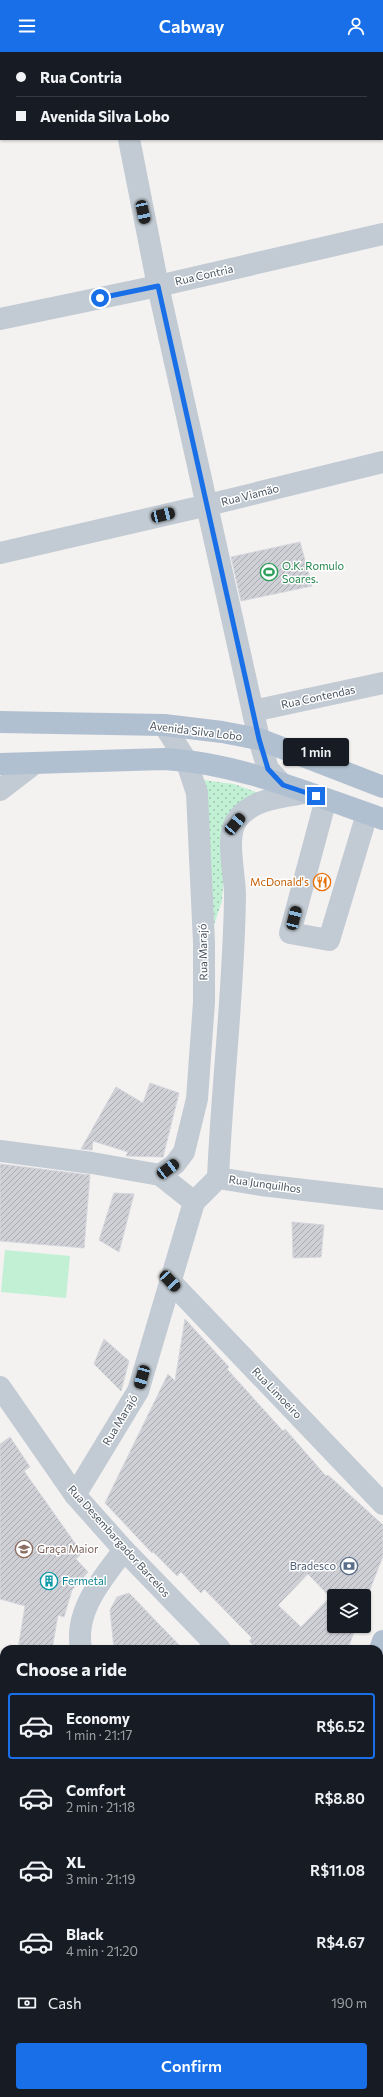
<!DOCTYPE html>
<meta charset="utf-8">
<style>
body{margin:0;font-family:Commissioner,sans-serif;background:#20242c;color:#f1f3f6;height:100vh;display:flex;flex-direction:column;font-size:15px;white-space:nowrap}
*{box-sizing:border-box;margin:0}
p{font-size:13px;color:#9ea1a6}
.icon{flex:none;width:22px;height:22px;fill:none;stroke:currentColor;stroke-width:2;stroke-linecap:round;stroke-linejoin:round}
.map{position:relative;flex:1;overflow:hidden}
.panel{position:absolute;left:0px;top:1593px;width:383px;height:452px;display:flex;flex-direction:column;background:#171b24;border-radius:12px 12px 0 0;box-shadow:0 1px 3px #0004}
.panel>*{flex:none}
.hud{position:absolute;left:0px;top:0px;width:383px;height:88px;box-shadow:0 1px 3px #0004;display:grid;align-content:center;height:88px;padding:0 16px;background:#171b24}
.tools{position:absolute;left:327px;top:1537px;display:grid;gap:8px}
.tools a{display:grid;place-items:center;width:44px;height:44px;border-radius:4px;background:#171b24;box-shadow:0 1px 3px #0004;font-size:20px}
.end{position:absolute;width:18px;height:18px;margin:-9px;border:5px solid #186fe7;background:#fff;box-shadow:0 0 0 2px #fff}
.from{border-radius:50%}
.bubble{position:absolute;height:28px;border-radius:4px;background:#171b24;box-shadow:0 1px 3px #0004;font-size:13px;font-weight:600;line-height:28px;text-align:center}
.car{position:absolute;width:12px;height:24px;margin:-12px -6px;border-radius:5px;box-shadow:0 0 3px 1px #0007;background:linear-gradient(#222 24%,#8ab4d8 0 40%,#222 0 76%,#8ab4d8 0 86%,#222 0)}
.hud b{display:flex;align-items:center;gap:14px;height:38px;font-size:15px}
.hud b+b{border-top:1px solid #363941}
.hud i{width:10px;height:10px;background:#f1f3f6}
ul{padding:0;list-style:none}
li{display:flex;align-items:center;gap:12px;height:66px;margin:0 8px 6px;padding:0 8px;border:2px solid transparent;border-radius:4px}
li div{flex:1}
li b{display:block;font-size:15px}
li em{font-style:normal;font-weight:600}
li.selected{border-color:#186fe7}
li>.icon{width:36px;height:36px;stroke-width:1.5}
h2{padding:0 16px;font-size:18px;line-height:48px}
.pay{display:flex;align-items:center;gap:10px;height:44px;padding:0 16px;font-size:15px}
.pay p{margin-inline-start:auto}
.cta{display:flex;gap:8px;margin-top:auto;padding:8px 16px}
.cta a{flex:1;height:46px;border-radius:4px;background:#186fe7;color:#fff;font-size:16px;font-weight:600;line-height:46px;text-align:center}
header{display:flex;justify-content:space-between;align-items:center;height:52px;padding:0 16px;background:#186fe7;color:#fff;font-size:18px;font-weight:600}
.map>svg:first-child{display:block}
.grass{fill:url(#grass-dots)}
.garden{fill:#c1f0d4}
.building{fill:url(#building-hatch);stroke:#d5d7dd;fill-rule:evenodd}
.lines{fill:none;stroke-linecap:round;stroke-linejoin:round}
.minor{stroke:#c2cbd3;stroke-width:22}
.major{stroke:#b1c0d0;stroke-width:22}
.route{stroke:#186fe7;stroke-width:5}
.labels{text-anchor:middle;stroke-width:3;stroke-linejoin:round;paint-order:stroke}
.street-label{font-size:11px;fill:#49545f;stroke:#fff}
.leisure-label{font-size:11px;fill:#27864d;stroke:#fff;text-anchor:start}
.food-label{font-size:11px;fill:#c56008;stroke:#fff;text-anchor:end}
.education-label{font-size:11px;fill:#785e54;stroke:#fff;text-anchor:start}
.service-label{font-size:11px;fill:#4e5e75;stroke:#fff;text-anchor:end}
.culture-label{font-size:11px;fill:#0d838f;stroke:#fff;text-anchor:start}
</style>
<header><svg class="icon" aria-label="menu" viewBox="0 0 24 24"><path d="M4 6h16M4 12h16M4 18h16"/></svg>Cabway<svg class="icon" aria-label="person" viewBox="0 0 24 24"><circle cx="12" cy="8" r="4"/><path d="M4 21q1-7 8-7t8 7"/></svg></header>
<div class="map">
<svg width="383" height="2045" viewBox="0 0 383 2045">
<defs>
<pattern id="grass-dots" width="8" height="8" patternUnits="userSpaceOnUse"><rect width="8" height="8" fill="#c1f0d4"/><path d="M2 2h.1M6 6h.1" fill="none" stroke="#9fc5af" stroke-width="1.8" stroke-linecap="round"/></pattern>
<pattern id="building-hatch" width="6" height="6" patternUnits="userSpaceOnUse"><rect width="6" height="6" fill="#ced0d6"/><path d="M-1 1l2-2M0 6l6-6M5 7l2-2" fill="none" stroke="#a9abb1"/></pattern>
</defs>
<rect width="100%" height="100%" fill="#f4f1f1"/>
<path class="grass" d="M203 728 234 732 259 741 224 816 222 849 214 873Z"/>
<path class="garden" d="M5 1198 70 1204 66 1246 1 1240Z"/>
<g class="building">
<path d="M300 490 312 534 241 549 231 505Z"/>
<path d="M150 1031 179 1041 163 1105 126 1104 128 1100 93 1089 92 1098 81 1097 116 1035 143 1051Z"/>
<path d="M0 1112 90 1123 84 1196 0 1189Z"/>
<path d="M114 1141 134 1142 119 1200 99 1188Z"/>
<path d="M292 1170 324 1173 321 1205 293 1206Z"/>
<path d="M185 1267 229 1315 227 1317 283 1379 285 1377 326 1424 328 1423 383 1473V1504L364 1553V1544H334V1574H356L348 1597H257L249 1589 252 1586 204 1537 201 1541 181 1520 177 1524 153 1500 152 1501 105 1451 168 1322 175 1329ZM308 1522 330 1545 301 1575 278 1553Z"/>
<path d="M104 1287 129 1309 121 1339 94 1312Z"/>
<path d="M10 1385 30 1415 24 1419 82 1501 76 1507 88 1520 72 1538 64 1565 58 1563 52 1597H18L25 1554 0 1547V1392Z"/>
<path d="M129 1541 183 1597H114L110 1558 117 1545Z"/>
</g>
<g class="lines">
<g class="minor">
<path d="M111 0V1"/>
<path d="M152 1 157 0"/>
<path d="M0 34H1"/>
<path d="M129 87 158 234 259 687 268 717 283 733"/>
<path d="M0 267 158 234 383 182"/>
<path d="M0 501 208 453 383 410"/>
<path d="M253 659 383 631"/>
<path d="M0 738 35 711"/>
<path d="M326 747 290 881 329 888 367 762"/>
<path d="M0 1099 92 1111 160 1123 194 1150"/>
<path d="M160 1123 175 1112 184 1100 197 1047 204 950V891L197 741 186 708 164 673"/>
<path d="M218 1126C222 1032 234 938 235 843 235 824 226 788 235 771 249 747 281 745 305 741"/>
<path d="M170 1229 383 1452"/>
<path d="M0 1335 75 1443 124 1498 220 1597"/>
<path d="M75 1443 138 1339 194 1150 218 1126 261 1133 383 1147"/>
<path d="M81 1597C74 1559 102 1527 124 1498"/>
<path d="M0 1641H4"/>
<path d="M379 1760 383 1764"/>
<path d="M0 1880 4 1879"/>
<path d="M180 2041V2045"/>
</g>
<g class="major">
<path d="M0 670 164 673 222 680 259 687 383 735"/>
<path d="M0 712 164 707C240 711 312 743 383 767"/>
<path d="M379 1600 383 1589"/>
<path d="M379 1736 383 1724"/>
<path d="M379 1798 383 1796"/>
<path d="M272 2045V2041"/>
<path d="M316 2045V2041"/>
</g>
</g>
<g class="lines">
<path class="route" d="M100 246 158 234 259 687 268 717 283 733 316 744"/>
</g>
<defs>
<symbol id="stadium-ring" viewBox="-11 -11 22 22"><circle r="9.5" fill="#fff" stroke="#2e9e5b" stroke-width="1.5"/><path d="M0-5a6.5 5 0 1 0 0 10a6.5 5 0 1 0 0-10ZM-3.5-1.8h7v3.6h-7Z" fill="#2e9e5b"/></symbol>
<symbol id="restaurant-ring" viewBox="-11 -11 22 22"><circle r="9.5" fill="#fff" stroke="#e8710a" stroke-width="1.5"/><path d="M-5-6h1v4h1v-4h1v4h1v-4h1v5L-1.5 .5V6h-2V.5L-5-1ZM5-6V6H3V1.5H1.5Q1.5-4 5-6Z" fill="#e8710a"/></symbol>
<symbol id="school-ring" viewBox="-11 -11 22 22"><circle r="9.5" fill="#fff" stroke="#8d6e63" stroke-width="1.5"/><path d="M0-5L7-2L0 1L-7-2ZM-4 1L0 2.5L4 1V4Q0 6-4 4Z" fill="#8d6e63"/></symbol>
<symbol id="bank-ring" viewBox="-11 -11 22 22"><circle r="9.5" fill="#fff" stroke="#5c6f8a" stroke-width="1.5"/><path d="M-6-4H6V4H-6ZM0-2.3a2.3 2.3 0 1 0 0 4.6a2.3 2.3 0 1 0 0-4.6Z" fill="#5c6f8a"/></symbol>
<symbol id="building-ring" viewBox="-11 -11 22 22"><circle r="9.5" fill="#fff" stroke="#0f9aa8" stroke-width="1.5"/><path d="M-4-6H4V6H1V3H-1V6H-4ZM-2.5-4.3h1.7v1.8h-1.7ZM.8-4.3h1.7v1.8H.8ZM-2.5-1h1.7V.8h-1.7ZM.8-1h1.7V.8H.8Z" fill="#0f9aa8"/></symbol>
</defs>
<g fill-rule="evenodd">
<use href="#stadium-ring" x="259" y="510" width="20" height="20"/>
<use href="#restaurant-ring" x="312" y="820" width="20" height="20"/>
<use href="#school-ring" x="14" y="1487" width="20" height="20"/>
<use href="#bank-ring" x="339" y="1504" width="20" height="20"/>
<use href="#building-ring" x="39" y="1519" width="20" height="20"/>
</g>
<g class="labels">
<g class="street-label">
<text transform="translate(204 223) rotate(-13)" y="4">Rua Contria</text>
<text transform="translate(250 443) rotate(-14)" y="4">Rua Viamão</text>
<text transform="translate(318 645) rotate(-12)" y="4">Rua Contendas</text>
<text transform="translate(196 679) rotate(7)" y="4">Avenida Silva Lobo</text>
<text transform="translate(203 900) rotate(-91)" y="4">Rua Marajó</text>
<text transform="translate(265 1132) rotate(8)" y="4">Rua Junquilhos</text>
<text transform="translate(277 1341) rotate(46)" y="4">Rua Limoeiro</text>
<text transform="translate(120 1368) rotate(-59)" y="4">Rua Marajó</text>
<text transform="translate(119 1489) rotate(48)" y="4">Rua Desembargador Barcelos</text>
</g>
<g class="leisure-label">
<text x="282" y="518">O.K. Romulo<tspan x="282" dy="13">Soares.</tspan></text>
</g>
<g class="food-label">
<text x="309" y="834">McDonald's</text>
</g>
<g class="education-label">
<text x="37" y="1501">Graça Maior</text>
</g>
<g class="service-label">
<text x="336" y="1518">Bradesco</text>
</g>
<g class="culture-label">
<text x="62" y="1533">Fermetal</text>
</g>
</g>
</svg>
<div class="tools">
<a><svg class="icon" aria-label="layers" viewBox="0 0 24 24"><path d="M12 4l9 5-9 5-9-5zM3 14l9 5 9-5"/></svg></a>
</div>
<i class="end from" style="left:100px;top:246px"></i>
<i class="end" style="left:316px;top:744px"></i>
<div class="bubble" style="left:283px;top:686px;width:66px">1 min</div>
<i class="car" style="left:143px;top:160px;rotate:168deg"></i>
<i class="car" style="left:163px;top:463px;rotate:77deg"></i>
<i class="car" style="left:235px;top:772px;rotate:40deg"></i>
<i class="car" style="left:294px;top:866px;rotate:14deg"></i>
<i class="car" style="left:168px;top:1117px;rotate:53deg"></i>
<i class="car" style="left:170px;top:1229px;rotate:137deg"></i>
<i class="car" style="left:142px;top:1325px;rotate:196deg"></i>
<div class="hud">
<b><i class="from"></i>Rua Contria</b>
<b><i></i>Avenida Silva Lobo</b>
</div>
<section class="panel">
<h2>Choose a ride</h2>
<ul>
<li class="selected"><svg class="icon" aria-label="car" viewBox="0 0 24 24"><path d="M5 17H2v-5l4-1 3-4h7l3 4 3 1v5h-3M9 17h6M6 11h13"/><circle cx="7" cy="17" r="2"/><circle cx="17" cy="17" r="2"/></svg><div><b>Economy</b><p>1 min · 21:17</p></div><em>R$6.52</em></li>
<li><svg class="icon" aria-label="car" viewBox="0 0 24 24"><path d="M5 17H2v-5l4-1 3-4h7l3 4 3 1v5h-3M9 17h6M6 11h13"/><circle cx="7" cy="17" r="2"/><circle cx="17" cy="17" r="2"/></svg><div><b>Comfort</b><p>2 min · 21:18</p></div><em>R$8.80</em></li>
<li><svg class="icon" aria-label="car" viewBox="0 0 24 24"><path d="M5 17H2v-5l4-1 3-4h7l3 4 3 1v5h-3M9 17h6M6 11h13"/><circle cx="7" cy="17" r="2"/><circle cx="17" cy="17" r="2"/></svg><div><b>XL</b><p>3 min · 21:19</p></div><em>R$11.08</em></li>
<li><svg class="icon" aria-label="car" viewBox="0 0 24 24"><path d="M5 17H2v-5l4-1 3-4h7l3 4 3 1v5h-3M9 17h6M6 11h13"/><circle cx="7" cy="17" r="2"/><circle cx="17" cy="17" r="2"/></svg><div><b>Black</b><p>4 min · 21:20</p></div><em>R$4.67</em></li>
</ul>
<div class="pay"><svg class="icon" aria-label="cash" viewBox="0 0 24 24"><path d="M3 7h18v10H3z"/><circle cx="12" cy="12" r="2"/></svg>Cash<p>190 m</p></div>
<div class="cta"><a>Confirm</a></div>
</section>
</div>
